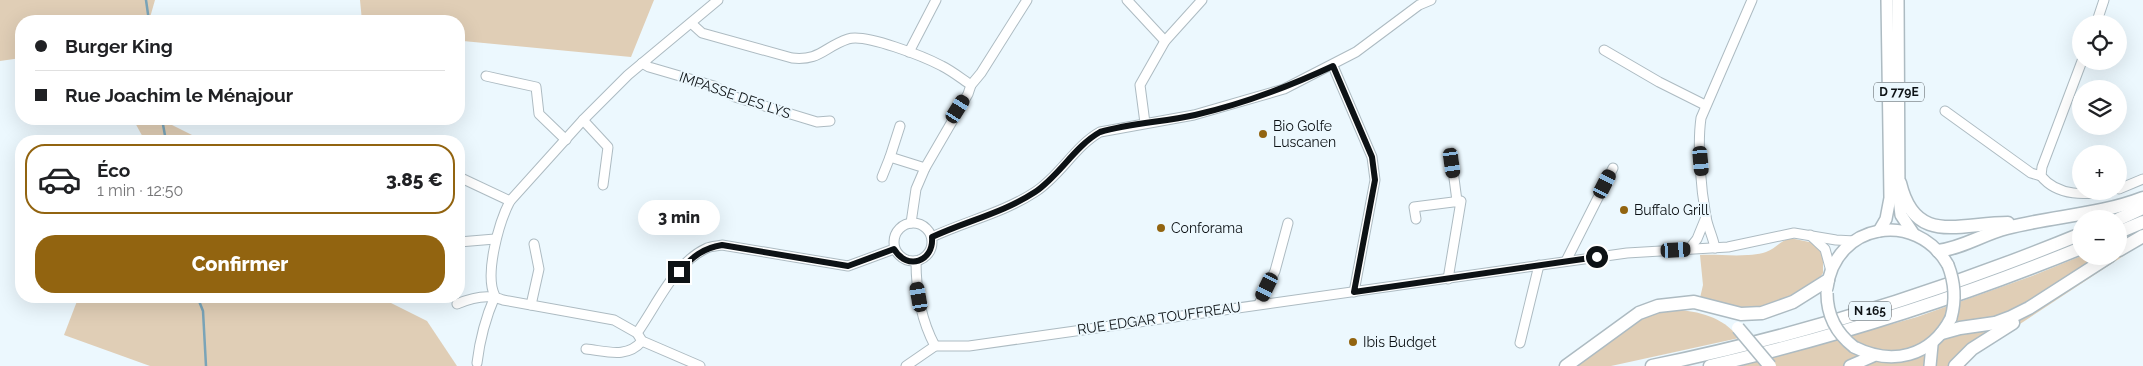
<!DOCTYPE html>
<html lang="fr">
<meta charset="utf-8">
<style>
body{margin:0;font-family:Raleway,sans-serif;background:#f6f6f6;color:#202124;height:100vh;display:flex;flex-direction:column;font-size:19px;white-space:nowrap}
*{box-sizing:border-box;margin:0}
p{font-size:16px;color:#757577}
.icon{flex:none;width:28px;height:28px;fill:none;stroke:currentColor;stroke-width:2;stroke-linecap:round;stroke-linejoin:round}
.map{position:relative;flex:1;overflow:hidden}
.sheet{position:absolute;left:15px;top:135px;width:450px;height:168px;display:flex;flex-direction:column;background:#fff;border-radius:20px;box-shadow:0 5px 20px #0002}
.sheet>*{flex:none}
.top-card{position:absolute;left:15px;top:15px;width:450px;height:110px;border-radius:20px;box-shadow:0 5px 20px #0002;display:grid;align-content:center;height:110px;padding:0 20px;background:#fff}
.tools{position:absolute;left:2072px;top:15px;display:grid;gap:10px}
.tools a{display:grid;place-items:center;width:55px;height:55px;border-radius:50%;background:#fff;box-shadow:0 5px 20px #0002;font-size:25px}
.end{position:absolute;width:22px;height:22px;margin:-11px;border:6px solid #0d1215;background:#fff;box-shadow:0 0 0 2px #fff}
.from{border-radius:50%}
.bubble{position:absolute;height:35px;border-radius:18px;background:#fff;box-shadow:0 5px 20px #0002;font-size:16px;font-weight:800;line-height:35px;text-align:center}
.car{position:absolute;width:15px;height:30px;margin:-15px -8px;border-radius:6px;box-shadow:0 0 4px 1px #0007;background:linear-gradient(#222 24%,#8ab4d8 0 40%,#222 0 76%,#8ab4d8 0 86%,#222 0)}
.top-card b{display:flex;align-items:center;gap:18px;height:48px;font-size:19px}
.top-card b+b{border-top:1px solid #e0e0e0}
.top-card i{width:12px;height:12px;background:#202124}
ul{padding:9px 0 0;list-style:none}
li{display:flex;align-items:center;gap:15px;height:70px;margin:0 10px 8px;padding:0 10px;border:2px solid #e0e0e0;border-radius:20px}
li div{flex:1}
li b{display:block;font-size:19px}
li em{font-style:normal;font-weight:800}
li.current{border-color:#926410}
li>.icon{width:45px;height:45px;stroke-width:1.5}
.cta{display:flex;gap:10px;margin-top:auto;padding:10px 20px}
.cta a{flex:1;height:58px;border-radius:20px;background:#926410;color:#fff;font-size:20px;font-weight:800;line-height:58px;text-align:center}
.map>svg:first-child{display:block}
.green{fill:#e0ceb6}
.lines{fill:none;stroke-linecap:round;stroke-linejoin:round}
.stream{stroke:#7aa4b8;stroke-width:2.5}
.minor-casing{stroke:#adbbc2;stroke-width:11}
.major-casing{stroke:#adbbc2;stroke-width:14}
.highway-casing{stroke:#adbbc2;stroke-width:15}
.minor{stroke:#fff;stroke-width:9}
.major{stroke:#fff;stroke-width:11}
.highway{stroke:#fff;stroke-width:12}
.major-bridge-casing{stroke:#adbbc2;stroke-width:14;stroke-linecap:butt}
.highway-bridge-casing{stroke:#adbbc2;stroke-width:15;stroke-linecap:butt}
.major-bridge{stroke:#fff;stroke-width:11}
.highway-bridge{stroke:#fff;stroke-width:12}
.route{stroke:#0d1215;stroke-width:6}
.poi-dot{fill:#926410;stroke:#ecf8fe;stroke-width:2}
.labels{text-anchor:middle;stroke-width:4;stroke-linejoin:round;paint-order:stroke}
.shield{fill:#ecf8fe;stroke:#50575b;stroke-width:1}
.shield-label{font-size:12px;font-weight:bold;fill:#0d1215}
.street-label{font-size:14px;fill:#0d1215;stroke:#ecf8fe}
.poi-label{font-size:14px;fill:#0d1215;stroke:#ecf8fe;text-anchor:start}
</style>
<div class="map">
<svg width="2143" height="366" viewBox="0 0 2143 366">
<rect width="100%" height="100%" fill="#ecf8fe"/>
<g class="green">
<path d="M0 0H155L149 21H21V58L0 61Z"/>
<path d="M360 0H654L631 57 463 41 459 46V21H362Z"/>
<path d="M133 119H160L200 139 201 141H145Z"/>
<path d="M2132 235 2143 240V243L1979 351 1965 366H1741L1917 317 2032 276 2081 256H2119V240Z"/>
<path d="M1790 238 1814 243 1823 254V273L1817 282 1802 293 1750 311 1700 298 1703 285 1700 255C1719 254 1748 258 1766 252 1775 249 1780 241 1790 238Z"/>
<path d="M79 296H377L427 321 457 366H150L64 335Z"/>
<path d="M1673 309C1700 312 1722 316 1739 338L1611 366H1573L1638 319 1652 313Z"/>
</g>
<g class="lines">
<g class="stream">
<path d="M146 0 149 21"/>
<path d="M162 119 166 141"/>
<path d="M197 296 203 311 206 366"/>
</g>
<defs>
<g id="minor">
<path d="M1127 0 1165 41"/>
<path d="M691 23 702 33 792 58C820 61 824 47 848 39 865 33 925 57 942 66 952 71 962 79 971 85"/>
<path d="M2096 24 2104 0"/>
<path d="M1604 50 1659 82 1705 105"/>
<path d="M909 52 936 0"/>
<path d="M2082 61 2042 167 2041 176C2058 197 2086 195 2111 191"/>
<path d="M642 63 649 67 714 86 735 97 817 122 830 121"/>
<path d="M1333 66 1372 157 1375 180 1354 292"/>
<path d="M486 76 536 87 539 114 566 140"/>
<path d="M1945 111 2031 173 2041 176"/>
<path d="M583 120 608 147 603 185"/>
<path d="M1145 123 1140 85 1165 41 1202 0"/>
<path d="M900 126 890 157 925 168"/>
<path d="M1452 163 1457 201"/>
<path d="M459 177 510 201"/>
<path d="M882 177 890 157"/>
<path d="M2119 189 2143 179"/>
<path d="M1416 219 1414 207 1461 201 1448 279"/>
<circle cx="913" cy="242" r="19"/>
<path d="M911 223 916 189 925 168 968 94 971 85 981 73 1027 0"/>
<path d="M1810 235 1825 249 1831 271"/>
<path d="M932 237C966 221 1003 213 1035 192 1060 176 1075 146 1100 132L1194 115 1284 89 1356 52 1419 5 1431 0"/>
<path d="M459 242 495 239"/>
<path d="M1715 248C1713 237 1708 228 1706 217 1701 189 1697 146 1701 118L1752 0"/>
<path d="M1689 249 1697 239 1706 217"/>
<path d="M916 261C916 291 921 320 935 346"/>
<path d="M1566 261 1613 168"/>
<path d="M457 304C471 298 488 293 503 300L614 320 637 333 642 341 700 366"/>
<path d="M1259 304 1275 271 1288 223"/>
<path d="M531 305 539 269 534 244"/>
<path d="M637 333C657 305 674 263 707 248 711 246 718 246 722 245L848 266 894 249"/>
<path d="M1520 343 1539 265"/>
<path d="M586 349C606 351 627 359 642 341"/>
<path d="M477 363C480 338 485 319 495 296 484 275 499 222 510 201L583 120 628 75 718 0"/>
<path d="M906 366 935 346H969L1627 253 1728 247 1794 233 1836 240 1855 241"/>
</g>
<g id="major">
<path d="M1898 0 1899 198 1901 215 1913 233"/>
<path d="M1879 231 1886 219 1890 198 1887 0"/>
<path d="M1827 288C1835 223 1916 209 1948 265"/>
<path d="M1854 347C1892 366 1931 357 1951 318"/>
<path d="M1850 366 1873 356"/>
<path d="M1930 366 1932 345"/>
</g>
<g id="highway">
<path d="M1900 183C1915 246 1959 223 2008 223"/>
<path d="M2119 219 2143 208"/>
<path d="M2119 232 2143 222"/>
<path d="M2119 250 2143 236"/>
<path d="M1938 251C1963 248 1983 234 2007 228 2053 216 2099 215 2143 198"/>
<path d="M1942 333 1960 328 1995 323 2011 317 2029 308 2110 256"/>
<path d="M1566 366 1639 313 1658 306 1694 302 1741 314 1762 313 1793 302 1828 280"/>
<path d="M1652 366C1799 336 1942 291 2081 234"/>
<path d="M1710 366C1836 337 1961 297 2081 248"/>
<path d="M1955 366 1972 349 2013 323"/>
</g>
</defs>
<use href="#minor" class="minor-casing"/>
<use href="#major" class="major-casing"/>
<use href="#highway" class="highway-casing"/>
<use href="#minor" class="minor"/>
<use href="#major" class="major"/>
<use href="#highway" class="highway"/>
<defs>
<g id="major-bridge">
<path d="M1948 265C1955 283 1956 300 1951 318"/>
<path d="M1827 293C1827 315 1836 333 1854 347"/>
</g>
<path id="highway-bridge" d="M1738 328 1770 366"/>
</defs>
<use href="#major-bridge" class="major-bridge-casing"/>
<use href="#highway-bridge" class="highway-bridge-casing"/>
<use href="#major-bridge" class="major-bridge"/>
<use href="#highway-bridge" class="highway-bridge"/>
</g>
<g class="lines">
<path class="route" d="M679 272C692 257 703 248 722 245L848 266 894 249C907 271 934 262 932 237 966 221 1003 213 1035 192 1059 176 1075 146 1100 132 1131 123 1164 122 1195 115 1243 104 1288 87 1333 66L1372 157 1375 180 1354 292 1597 257"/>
</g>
<g class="poi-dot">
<circle cx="1263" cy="134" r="5"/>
<circle cx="1624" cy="210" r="5"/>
<circle cx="1161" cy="228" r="5"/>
<circle cx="1353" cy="342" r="5"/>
</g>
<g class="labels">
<g class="shield">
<rect x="1874" y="82.5" width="50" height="19" rx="4"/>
<rect x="1849" y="301.5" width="42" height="19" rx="4"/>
</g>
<g class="shield-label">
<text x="1899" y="96">D 779E</text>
<text x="1870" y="315">N 165</text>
</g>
<g class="street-label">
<text transform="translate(735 95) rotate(19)" y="5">IMPASSE DES LYS</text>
<text transform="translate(1159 318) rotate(-8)" y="5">RUE EDGAR TOUFFREAU</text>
</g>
<g class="poi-label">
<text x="1273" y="131">Bio Golfe<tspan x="1273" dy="16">Luscanen</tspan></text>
<text x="1634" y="215">Buffalo Grill</text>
<text x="1171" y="233">Conforama</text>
<text x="1363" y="347">Ibis Budget</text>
</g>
</g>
</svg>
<div class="tools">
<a><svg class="icon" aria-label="locate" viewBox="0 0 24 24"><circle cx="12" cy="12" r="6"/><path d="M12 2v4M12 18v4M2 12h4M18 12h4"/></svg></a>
<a><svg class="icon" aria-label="layers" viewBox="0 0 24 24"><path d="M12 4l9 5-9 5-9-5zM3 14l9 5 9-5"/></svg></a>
<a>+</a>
<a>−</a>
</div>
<i class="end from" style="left:1597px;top:257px"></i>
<i class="end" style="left:679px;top:272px"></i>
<div class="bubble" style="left:638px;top:200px;width:82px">3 min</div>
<i class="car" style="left:958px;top:109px;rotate:32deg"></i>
<i class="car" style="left:1701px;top:161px;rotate:175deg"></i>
<i class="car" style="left:1452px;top:163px;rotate:172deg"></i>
<i class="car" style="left:1605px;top:184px;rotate:27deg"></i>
<i class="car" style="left:1676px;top:250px;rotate:87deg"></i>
<i class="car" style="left:1267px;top:287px;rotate:206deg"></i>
<i class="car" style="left:919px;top:297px;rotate:350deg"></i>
<div class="top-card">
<b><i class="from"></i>Burger King</b>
<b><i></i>Rue Joachim le Ménajour</b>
</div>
<section class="sheet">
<ul>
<li class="current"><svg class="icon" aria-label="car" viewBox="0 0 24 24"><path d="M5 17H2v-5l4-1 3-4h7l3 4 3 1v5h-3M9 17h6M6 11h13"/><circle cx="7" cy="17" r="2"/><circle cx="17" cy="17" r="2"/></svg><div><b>Éco</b><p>1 min · 12:50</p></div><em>3.85 €</em></li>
</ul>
<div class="cta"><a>Confirmer</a></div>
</section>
</div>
